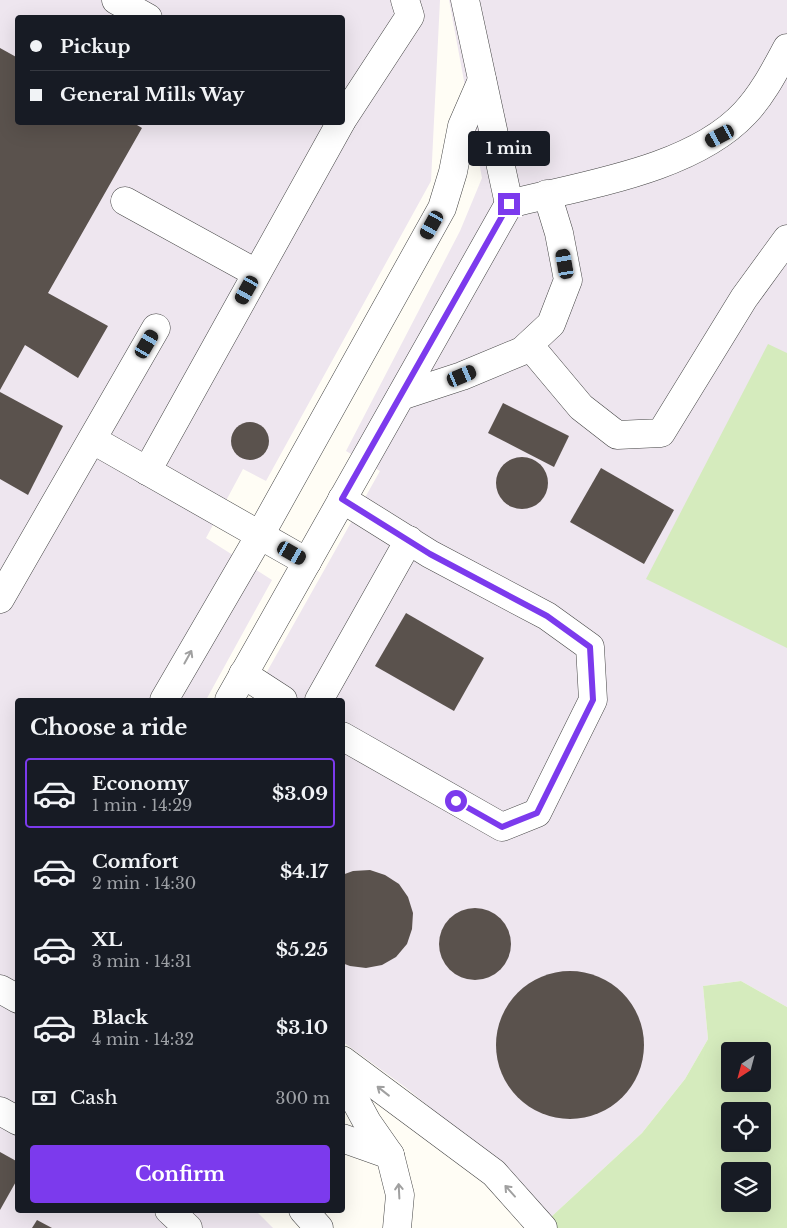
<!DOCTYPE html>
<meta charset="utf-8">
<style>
body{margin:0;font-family:"Libre Baskerville",serif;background:#242831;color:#f1f3f6;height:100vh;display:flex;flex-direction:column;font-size:19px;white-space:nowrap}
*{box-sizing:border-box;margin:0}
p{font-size:16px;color:#9ea1a6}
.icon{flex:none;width:28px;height:28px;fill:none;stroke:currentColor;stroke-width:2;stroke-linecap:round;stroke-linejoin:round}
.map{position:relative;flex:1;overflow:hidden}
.drawer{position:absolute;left:15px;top:698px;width:330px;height:515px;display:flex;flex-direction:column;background:#171b24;border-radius:5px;box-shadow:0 5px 20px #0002}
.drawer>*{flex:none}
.guide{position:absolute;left:15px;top:15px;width:330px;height:110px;border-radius:5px;box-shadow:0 5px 20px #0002;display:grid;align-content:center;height:110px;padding:0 15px;background:#171b24}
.needle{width:32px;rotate:216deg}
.buttons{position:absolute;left:721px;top:1042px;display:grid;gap:10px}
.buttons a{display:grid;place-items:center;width:50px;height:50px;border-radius:5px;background:#171b24;box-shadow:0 5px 20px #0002;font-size:25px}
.end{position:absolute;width:22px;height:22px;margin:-11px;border:6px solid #7c3aed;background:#fff;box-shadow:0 0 0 2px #fff}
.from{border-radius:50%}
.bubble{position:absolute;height:35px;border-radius:5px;background:#171b24;box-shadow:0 5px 20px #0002;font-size:16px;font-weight:800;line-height:35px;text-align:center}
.car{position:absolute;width:15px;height:30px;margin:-15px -8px;border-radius:6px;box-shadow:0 0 4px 1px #0007;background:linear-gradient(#222 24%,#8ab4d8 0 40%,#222 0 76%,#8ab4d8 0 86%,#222 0)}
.guide b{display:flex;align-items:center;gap:18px;height:48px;font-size:19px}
.guide b+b{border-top:1px solid #363941}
.guide i{width:12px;height:12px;background:#f1f3f6}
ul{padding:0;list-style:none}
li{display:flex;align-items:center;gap:15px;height:70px;margin:0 10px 8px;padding:0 5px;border:2px solid transparent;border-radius:5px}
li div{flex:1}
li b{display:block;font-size:19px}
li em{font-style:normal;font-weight:800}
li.selected{border-color:#7c3aed}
li>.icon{width:45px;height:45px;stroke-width:1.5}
h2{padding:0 15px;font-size:22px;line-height:60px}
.pay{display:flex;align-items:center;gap:12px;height:55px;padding:0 15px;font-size:19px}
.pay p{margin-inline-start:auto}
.action{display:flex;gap:10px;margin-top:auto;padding:10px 15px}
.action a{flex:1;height:58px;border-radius:5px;background:#7c3aed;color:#fff;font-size:20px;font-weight:800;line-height:58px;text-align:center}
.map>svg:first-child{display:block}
.industrial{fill:#eee6ef;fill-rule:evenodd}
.green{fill:#d5ebbd;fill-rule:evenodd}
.building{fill:#5a524d}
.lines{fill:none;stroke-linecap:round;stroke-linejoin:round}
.minor-casing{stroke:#444;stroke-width:29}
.minor{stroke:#fff;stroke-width:28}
.oneway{stroke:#a0a0a0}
.route{stroke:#7c3aed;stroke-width:6}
</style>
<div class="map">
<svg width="787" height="1228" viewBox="0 0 787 1228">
<rect width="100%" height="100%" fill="#fffdf5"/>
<g class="industrial">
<path d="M0 0H440L431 181 266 481 243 469 206 538 272 580 206 700H18V1210H255L273 1228H0ZM18 18H342V122H18Z"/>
<path d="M449 0H787V1007L741 981 703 986 708 1039 685 1079 642 1133 551 1217 514 1176 405 1087 343 1042 342 700H251L380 471 346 451 460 231 482 178Z"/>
</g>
<g class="green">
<path d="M768 344 787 353V648L646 579Z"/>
<path d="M741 981 787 1007V1228H556L551 1217 642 1133 685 1079 708 1039 703 986ZM730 1051H762V1084H730ZM730 1111H762V1144H730ZM730 1171H762V1204H730Z"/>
</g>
<g class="building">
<path d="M0 48 18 58V122H132L142 128 48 293 108 326 78 378 25 345 0 390Z"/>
<path d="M0 392 63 426 28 495 0 479Z"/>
<path d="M503 403 569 436 554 467 488 433Z"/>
<circle cx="250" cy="441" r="19"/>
<circle cx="522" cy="483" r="26"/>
<path d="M601 468 674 510 644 564 570 522Z"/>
<path d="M406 613 484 658 454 711 375 666Z"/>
<path d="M370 870 385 875 399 884 408 897 413 913 412 929 407 944 396 957 382 965 366 968 350 966 342 963V875L353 871Z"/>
<circle cx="475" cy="944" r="36"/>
<circle cx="570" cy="1045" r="74"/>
<path d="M0 1152 18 1162V1178L0 1210Z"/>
<path d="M37 1220 52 1228H32Z"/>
</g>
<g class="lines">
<defs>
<g id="minor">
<path d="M116 0 148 18"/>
<path d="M465 0 509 204"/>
<path d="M342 120 410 16 405 0"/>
<path d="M125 201 256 273"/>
<path d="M509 204C583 185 692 170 745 113 763 94 775 70 787 48"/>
<path d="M529 345 581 407 617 435 661 433 744 298 787 239"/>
<path d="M401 396 462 376 522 351 551 324 568 280 559 233 547 194"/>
<path d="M93 440 307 562"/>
<path d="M147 471 341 122"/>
<path d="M342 499 430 554 547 616 590 647 593 700 537 813 502 827 342 736"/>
<path d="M0 599 156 328"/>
<path d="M243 674 283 700"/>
<path d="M164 700 260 535 442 208 453 172 462 126 482 80"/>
<path d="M229 700 509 204"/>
<path d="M319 700 409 540"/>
<path d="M0 989 18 999"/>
<path d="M342 1060 494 1173 543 1228"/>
<path d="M342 1076 367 1122 390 1155 400 1195 397 1228"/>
<path d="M0 1111 18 1121"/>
<path d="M342 1138 390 1155"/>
<path d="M169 1210 188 1228"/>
<path d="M303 1210 319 1228"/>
</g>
</defs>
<use href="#minor" class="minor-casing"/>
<use href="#minor" class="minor"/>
</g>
<defs><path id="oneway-shaft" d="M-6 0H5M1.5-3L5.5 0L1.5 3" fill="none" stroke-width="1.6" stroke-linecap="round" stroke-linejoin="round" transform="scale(1.25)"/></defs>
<g class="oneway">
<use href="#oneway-shaft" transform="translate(188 657) rotate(-61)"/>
<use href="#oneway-shaft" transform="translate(383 1091) rotate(-142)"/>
<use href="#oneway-shaft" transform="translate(399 1191) rotate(-93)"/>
<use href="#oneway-shaft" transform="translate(510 1191) rotate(-132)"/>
</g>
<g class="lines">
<path class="route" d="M456 801 502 827 537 813 593 700 590 647 547 616 430 554 342 499 509 204"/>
</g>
</svg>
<div class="buttons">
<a><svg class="needle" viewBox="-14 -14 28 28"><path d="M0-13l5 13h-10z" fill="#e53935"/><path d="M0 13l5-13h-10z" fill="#9ea1a6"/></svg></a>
<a><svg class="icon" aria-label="locate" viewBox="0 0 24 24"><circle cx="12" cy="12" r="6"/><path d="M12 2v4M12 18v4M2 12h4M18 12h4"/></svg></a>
<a><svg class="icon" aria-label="layers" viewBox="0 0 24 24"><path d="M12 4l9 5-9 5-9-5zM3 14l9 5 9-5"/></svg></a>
</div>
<i class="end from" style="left:456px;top:801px"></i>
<i class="end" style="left:509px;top:204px"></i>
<div class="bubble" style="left:468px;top:131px;width:82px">1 min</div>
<i class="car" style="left:720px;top:136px;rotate:242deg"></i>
<i class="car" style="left:432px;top:225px;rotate:209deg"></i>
<i class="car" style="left:565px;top:264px;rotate:350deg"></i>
<i class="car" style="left:247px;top:290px;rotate:209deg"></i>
<i class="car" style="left:147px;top:344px;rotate:30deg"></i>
<i class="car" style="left:462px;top:376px;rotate:67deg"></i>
<i class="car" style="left:292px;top:553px;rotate:120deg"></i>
<div class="guide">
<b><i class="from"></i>Pickup</b>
<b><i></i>General Mills Way</b>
</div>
<section class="drawer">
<h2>Choose a ride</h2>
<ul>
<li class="selected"><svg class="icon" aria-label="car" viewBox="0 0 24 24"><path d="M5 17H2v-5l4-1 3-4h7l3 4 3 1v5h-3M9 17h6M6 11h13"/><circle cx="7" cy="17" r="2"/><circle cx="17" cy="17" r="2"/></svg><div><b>Economy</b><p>1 min · 14:29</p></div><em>$3.09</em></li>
<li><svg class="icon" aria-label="car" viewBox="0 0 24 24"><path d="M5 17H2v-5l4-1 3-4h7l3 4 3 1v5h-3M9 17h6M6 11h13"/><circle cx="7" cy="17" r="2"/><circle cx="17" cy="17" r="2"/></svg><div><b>Comfort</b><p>2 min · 14:30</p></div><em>$4.17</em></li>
<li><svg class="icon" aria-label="car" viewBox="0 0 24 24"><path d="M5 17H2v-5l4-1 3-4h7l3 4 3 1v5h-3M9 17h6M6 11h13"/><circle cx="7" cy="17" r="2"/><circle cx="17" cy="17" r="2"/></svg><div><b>XL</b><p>3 min · 14:31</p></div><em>$5.25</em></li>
<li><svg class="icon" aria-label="car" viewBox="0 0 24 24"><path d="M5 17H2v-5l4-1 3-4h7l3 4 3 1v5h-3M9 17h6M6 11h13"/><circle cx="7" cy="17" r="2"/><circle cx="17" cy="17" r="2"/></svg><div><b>Black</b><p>4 min · 14:32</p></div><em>$3.10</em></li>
</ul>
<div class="pay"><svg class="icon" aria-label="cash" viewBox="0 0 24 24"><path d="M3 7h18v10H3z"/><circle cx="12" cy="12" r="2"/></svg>Cash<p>300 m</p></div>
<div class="action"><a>Confirm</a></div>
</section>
</div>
